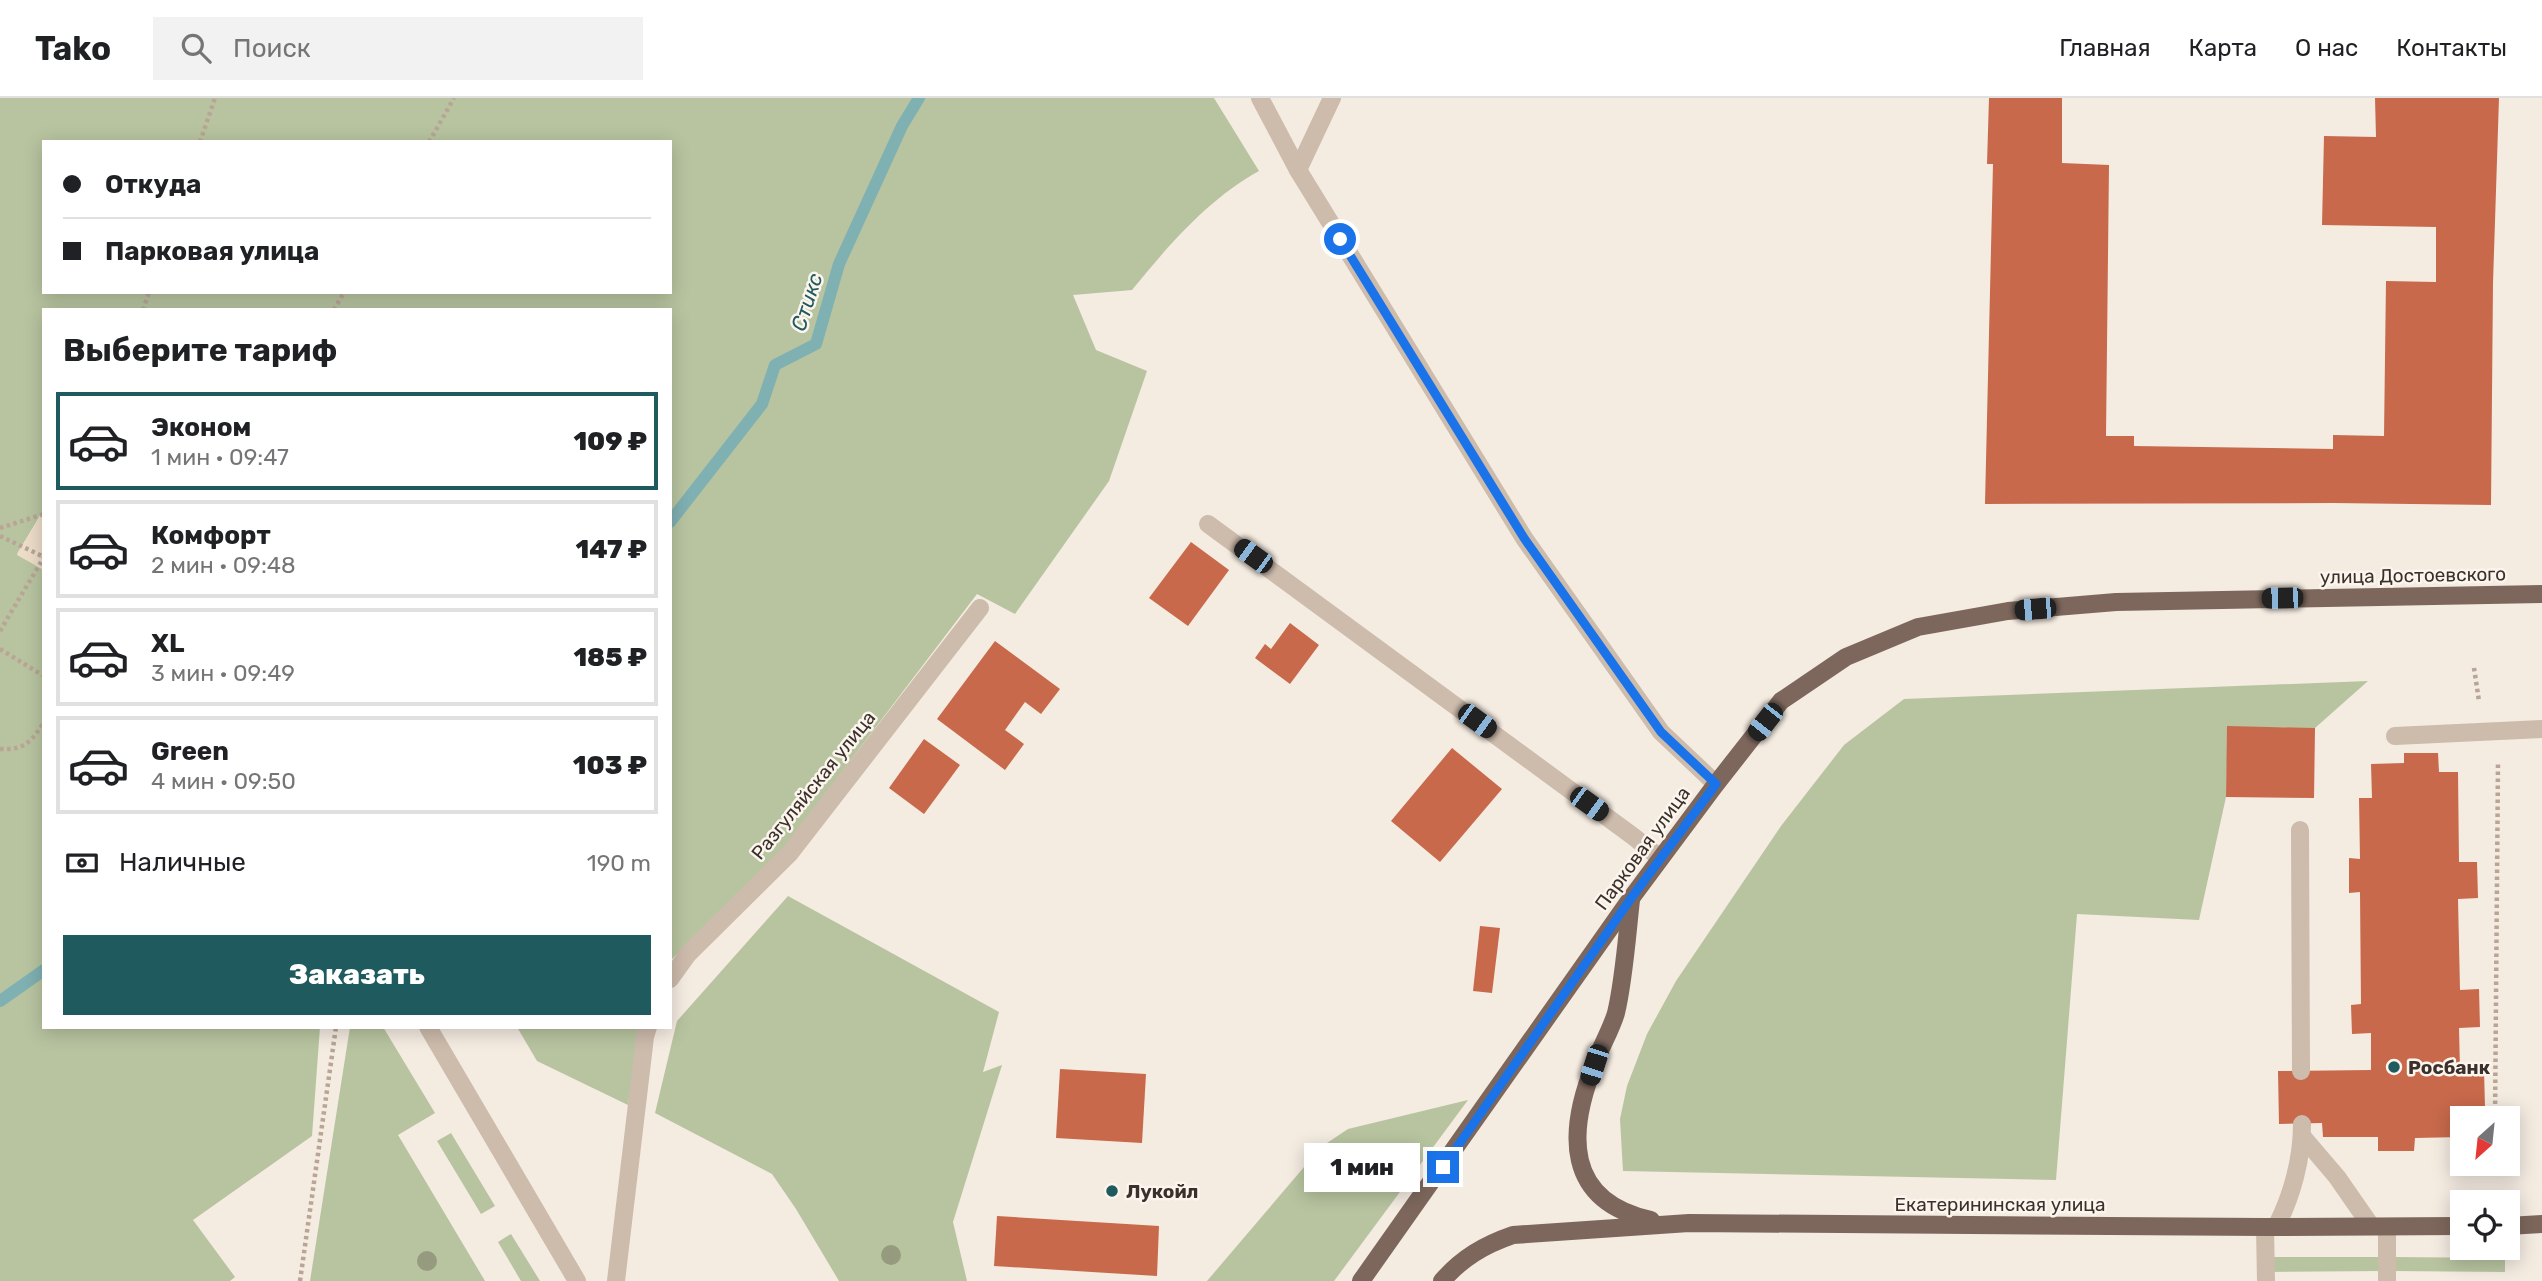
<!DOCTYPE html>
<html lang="ru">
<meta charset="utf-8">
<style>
body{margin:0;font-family:Rubik,sans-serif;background:#f2f2f2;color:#202124;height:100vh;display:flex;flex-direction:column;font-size:26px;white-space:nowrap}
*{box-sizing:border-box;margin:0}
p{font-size:23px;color:#757577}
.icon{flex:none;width:38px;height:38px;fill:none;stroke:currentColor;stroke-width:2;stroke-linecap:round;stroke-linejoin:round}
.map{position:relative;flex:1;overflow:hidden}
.side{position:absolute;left:42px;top:210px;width:630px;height:721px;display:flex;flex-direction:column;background:#fff;border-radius:0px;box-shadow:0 4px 18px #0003}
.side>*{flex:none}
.hud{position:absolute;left:42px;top:42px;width:630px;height:154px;border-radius:0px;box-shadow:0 4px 18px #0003;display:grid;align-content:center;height:154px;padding:0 21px;background:#fff}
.needle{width:46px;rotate:207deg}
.controls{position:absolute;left:2450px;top:1008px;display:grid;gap:14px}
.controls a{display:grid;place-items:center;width:70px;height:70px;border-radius:0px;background:#fff;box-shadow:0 4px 18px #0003;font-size:35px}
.end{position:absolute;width:32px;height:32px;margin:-16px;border:9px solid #1a73e8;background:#fff;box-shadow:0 0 0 4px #fff}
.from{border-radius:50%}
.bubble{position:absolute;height:49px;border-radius:0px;background:#fff;box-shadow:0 4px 18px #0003;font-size:23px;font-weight:800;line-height:49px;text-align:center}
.car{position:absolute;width:21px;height:42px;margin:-21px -10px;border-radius:9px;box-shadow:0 0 5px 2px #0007;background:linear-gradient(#222 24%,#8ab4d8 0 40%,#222 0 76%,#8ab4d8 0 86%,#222 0)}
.hud b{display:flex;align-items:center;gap:24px;height:66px;font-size:26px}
.hud b+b{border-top:2px solid #e0e0e0}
.hud i{width:18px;height:18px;background:#202124}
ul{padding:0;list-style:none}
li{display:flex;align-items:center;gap:21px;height:98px;margin:0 14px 10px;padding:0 7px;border:4px solid #e0e0e0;border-radius:0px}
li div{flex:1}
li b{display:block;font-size:26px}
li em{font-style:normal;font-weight:800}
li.current{border-color:#1f5a5e}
li>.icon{width:63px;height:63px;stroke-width:1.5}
h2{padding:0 21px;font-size:32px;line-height:84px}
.pay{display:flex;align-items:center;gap:18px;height:77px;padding:0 21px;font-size:26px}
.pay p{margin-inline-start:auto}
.cta{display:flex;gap:14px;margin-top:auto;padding:14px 21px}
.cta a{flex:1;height:80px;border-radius:0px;background:#1f5a5e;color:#fff;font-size:28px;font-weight:800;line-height:80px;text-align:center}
header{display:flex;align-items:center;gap:42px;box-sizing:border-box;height:98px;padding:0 35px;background:#fff;border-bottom:2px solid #e0e0e0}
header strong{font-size:33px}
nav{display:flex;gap:38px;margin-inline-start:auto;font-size:24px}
.search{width:490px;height:63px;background:#f2f2f2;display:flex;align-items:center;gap:18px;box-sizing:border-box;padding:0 24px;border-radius:0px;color:#757577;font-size:26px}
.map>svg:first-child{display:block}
.green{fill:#b8c4a0;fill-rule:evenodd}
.plaza{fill:#ecdcc8}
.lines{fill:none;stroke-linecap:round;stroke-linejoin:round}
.stream{stroke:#7fb0b2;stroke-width:12}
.building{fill:#c8694b}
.path{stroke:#b9a596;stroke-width:4.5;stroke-dasharray:3.5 3.5;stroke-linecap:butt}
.lane{stroke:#cdbbac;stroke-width:18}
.street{stroke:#cdbbac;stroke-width:18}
.primary{stroke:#7d675c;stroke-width:18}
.tree{fill:#969b7f}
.route{stroke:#1a73e8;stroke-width:9}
.poi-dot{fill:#1f5a5e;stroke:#fbf5ee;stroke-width:2.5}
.labels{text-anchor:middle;stroke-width:5;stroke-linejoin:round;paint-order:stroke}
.street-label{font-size:19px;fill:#3b302b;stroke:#fbf5ee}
.poi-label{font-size:19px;font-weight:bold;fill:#3b302b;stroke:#fbf5ee;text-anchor:start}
.water-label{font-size:21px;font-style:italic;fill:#1f5a5e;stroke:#fbf5ee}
</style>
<header>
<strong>Tako</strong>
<div class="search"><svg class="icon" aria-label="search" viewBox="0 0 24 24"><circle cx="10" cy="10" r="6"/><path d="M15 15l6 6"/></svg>Поиск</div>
<nav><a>Главная</a><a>Карта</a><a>О нас</a><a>Контакты</a></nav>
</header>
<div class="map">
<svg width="2542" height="1183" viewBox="0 0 2542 1183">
<rect width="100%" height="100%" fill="#f4ebe1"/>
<g class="green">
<path d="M0 0H1214L1259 73C1208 101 1168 148 1132 192L1073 197 1096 252 1147 273 1109 383 1015 516 977 496 781 754 670 863V212H44V411L17 456 44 472V929H320L312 1038 193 1122 235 1179 230 1183H0ZM44 44H670V194H44Z"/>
<path d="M2368 583 2315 630 2228 629 2226 699 2199 822 2077 816 2056 1082 1623 1073 1620 1021 1627 988 1647 936 1676 883 1781 728 1844 647 1904 601Z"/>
<path d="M788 798 999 914 983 974 1002 967 953 1124 967 1183H839L796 1111 772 1076 655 1015 677 923Z"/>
<path d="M350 929H383L435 1015 398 1037 485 1183H310Z"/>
<path d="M517 929H639L628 1007 537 963Z"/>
<path d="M1468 1002 1334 1183H1207L1310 1062 1327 1045 1348 1031Z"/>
<path d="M451 1035 495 1108 481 1116 437 1043Z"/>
<path d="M511 1136 540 1183H521L498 1144Z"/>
<path d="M2270 1159H2383V1173L2270 1174Z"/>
<path d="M2393 1159 2505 1160V1174L2392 1173Z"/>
</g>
<path class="plaza" d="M44 411V472L17 457Z"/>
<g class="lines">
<g class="stream">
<path d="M670 424 762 306 775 267 816 246 839 166 902 28 919 0"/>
<path d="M0 903 44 872"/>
</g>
</g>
<g class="building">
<path d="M1989 0H2062V65L2109 67 2106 338H2134V348L2333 351V337L2384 338 2386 183 2436 184V129L2322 127 2324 38 2376 39 2375 0H2499L2493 185 2491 407 2333 405 1985 406 1993 66H1987Z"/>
<path d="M1191 444 1229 472 1188 528 1149 500Z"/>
<path d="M1290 525 1319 547 1290 586 1255 560 1265 546 1271 551Z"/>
<path d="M995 543 1060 591 1041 616 1025 604 1005 632 1024 646 1005 672 937 621Z"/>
<path d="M2227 628 2315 630 2314 700 2226 699Z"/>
<path d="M924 641 960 667 924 716 889 690Z"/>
<path d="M1452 650 1502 691 1440 764 1391 723Z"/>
<path d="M2404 655H2438L2439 674H2458L2459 764H2477L2478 800 2458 801 2460 892 2479 891 2480 929 2459 930 2460 972H2484L2485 1009 2463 1010 2462 1039 2415 1040 2414 1053H2378V1039H2323L2322 1025 2279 1026 2278 973 2371 972V935L2352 936 2351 907 2361 906 2360 794 2349 795V760L2360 761 2359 700H2372L2371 666 2404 665Z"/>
<path d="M1480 828 1500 830 1492 895 1473 893Z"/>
<path d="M1060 971 1146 976 1142 1045 1056 1040Z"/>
<path d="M997 1118 1159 1128 1157 1178 994 1168Z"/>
</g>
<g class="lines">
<g class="path">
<path d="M200 44 215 0"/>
<path d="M429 44 454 0"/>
<path d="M143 212 149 194"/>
<path d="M334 212 344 194"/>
<path d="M0 430 44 416"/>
<path d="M0 438 44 459"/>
<path d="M0 533 44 459"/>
<path d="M0 551 44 578"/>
<path d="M2474 570 2479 603"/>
<path d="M0 651C25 652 31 644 44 624"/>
<path d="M2495 1020 2498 664"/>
<path d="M2494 1077V1066"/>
<path d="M300 1183 336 929"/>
</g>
<g class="lane">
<path d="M1260 0 1298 72 1524 440 1661 634 1716 686"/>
<path d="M1298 72 1332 0"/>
<path d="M2395 638 2542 631"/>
<path d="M2300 732 2301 973"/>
<path d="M2302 1038 2337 1079 2371 1128"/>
<path d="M2265 1129 2266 1183"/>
<path d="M2276 1129C2292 1098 2302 1061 2302 1026"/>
<path d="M2387 1183V1129"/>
</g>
<g class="street">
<path d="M1208 426 1634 739 1660 760"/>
<path d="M670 881 688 856 790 755 980 510"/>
<path d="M428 929 577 1183"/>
<path d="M616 1183 645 939 648 929"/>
</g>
<g class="primary">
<path d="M1631 802C1627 837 1624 882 1616 915 1611 932 1601 948 1595 965 1567 1034 1564 1103 1651 1122"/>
<path d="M2508 1128 2542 1126"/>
<path d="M1361 1183 1632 799 1716 686 1781 603 1846 559 1918 529 2008 513 2116 504 2542 496"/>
<path d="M1442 1183C1462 1160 1484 1147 1513 1137L1689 1125 2265 1129 2462 1128"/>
</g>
</g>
<g class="tree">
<circle cx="891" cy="1157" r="10"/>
<circle cx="427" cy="1163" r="10"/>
</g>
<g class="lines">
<path class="route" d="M1340 141 1524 440 1661 634 1716 686 1632 799 1443 1069"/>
</g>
<g class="poi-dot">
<circle cx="2394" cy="969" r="7"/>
<circle cx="1112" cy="1093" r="7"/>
</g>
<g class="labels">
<g class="street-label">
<text transform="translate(2413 477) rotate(-1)" y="7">улица Достоевского</text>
<text transform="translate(813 687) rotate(-51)" y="7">Разгуляйская улица</text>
<text transform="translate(1642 750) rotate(-54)" y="7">Парковая улица</text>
<text x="2000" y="1113">Екатерининская улица</text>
</g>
<g class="poi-label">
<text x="2408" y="976">Росбанк</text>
<text x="1126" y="1100">Лукойл</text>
</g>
<g class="water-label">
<text transform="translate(807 204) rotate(-72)" y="7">Стикс</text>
</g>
</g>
</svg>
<div class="controls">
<a><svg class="needle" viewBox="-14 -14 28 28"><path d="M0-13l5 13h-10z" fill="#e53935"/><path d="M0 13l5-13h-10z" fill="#757577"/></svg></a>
<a><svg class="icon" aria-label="locate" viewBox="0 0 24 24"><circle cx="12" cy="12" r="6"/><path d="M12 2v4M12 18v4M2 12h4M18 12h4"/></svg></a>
</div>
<i class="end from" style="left:1340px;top:141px"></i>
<i class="end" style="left:1443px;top:1069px"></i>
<div class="bubble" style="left:1304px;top:1045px;width:116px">1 мин</div>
<i class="car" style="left:1253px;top:458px;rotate:306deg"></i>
<i class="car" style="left:2282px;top:500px;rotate:269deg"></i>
<i class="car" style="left:2035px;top:511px;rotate:265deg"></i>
<i class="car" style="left:1477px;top:623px;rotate:126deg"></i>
<i class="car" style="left:1765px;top:624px;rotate:218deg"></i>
<i class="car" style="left:1589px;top:706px;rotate:126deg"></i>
<i class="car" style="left:1594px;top:967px;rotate:198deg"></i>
<div class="hud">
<b><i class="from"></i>Откуда</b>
<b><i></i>Парковая улица</b>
</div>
<section class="side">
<h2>Выберите тариф</h2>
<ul>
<li class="current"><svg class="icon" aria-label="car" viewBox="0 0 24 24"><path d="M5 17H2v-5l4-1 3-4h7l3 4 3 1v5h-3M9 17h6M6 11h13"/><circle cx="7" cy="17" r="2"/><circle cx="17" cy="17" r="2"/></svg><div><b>Эконом</b><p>1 мин · 09:47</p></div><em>109 ₽</em></li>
<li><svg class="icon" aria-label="car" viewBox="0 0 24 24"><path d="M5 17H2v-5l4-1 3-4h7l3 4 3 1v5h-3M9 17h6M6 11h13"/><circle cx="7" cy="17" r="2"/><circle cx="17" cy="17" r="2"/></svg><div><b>Комфорт</b><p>2 мин · 09:48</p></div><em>147 ₽</em></li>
<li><svg class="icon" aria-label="car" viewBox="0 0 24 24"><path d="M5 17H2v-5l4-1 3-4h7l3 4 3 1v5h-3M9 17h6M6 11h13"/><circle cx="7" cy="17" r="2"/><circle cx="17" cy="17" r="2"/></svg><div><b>XL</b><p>3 мин · 09:49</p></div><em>185 ₽</em></li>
<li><svg class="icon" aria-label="car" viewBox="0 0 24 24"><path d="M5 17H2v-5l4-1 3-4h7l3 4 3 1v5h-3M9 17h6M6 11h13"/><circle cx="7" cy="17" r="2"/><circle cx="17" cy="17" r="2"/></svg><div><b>Green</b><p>4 мин · 09:50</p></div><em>103 ₽</em></li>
</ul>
<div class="pay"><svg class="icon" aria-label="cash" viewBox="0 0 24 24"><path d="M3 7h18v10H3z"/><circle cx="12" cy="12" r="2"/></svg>Наличные<p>190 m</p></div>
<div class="cta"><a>Заказать</a></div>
</section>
</div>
